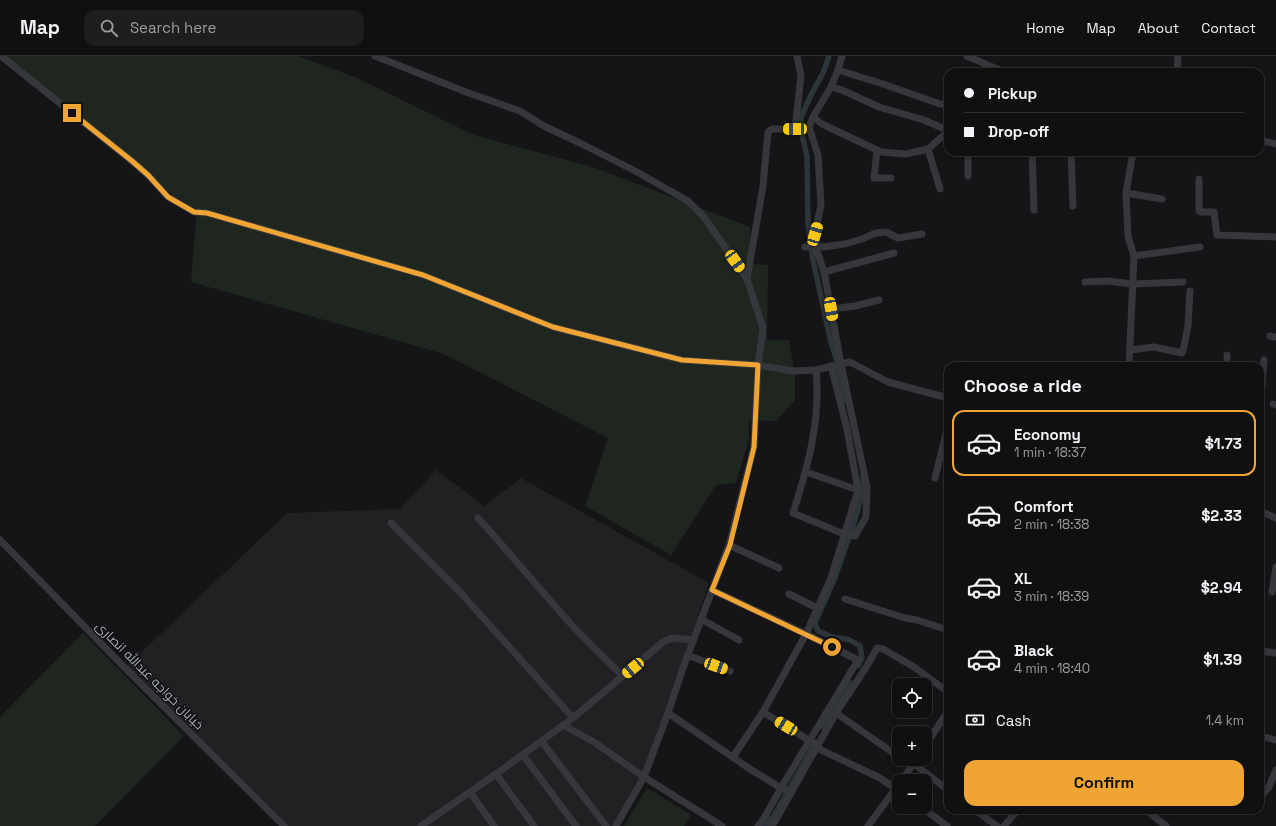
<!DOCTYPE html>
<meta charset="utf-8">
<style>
body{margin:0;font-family:"Space Grotesk",Cairo,sans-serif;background:#1e1e1f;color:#f1f3f6;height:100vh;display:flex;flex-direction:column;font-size:15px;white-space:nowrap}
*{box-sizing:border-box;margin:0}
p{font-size:13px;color:#9c9d9f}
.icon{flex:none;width:22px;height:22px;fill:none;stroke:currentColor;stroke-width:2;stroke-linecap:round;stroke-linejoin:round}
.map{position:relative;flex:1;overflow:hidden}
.details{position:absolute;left:944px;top:306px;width:320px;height:452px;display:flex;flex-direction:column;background:#101011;border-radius:12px;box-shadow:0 2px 6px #0003,0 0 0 1px #303031}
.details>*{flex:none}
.guide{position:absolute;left:944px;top:12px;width:320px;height:88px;border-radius:12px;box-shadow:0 2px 6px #0003,0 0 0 1px #303031;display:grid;align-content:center;height:88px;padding:0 20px;background:#101011}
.fabs{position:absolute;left:892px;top:622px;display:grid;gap:8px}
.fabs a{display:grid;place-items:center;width:40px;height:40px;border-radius:8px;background:#101011;box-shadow:0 2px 6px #0003,0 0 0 1px #303031;font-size:20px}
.end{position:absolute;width:18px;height:18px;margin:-9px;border:5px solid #efa434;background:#111;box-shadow:0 0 0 2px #111}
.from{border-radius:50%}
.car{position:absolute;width:12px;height:24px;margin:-12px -6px;border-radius:5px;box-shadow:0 0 3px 1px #0007;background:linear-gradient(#f5c518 24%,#345 0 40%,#f5c518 0 76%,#345 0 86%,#f5c518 0)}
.guide b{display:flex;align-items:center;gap:14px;height:38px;font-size:15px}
.guide b+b{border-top:1px solid #303031}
.guide i{width:10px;height:10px;background:#f1f3f6}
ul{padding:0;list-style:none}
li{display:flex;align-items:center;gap:12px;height:66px;margin:0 8px 6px;padding:0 12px;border:2px solid transparent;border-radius:12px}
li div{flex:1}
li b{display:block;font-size:15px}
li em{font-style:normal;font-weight:600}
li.selected{border-color:#efa434}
li>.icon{width:36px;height:36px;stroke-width:1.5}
h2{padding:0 20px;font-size:18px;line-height:48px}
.pay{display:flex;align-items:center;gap:10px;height:44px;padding:0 20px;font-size:15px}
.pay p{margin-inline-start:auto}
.button{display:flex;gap:8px;margin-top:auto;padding:8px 20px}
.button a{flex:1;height:46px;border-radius:12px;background:#efa434;color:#111;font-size:16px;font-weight:600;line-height:46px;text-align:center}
header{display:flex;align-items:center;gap:24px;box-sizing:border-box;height:56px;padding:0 20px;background:#101011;border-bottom:1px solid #303031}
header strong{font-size:19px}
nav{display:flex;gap:22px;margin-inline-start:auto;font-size:14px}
.search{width:280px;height:36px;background:#1e1e1f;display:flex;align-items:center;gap:10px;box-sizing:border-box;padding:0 14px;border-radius:12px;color:#9c9d9f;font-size:15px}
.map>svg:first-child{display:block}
.built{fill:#212124}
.green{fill:#1f261f}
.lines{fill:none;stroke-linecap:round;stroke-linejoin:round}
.canal{stroke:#2b353a;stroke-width:5.5}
.minor{stroke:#36373c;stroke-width:7}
.route{stroke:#efa434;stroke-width:5}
.labels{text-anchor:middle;stroke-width:3;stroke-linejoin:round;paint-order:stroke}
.street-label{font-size:13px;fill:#a7adb7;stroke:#101012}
</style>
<header>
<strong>Map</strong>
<div class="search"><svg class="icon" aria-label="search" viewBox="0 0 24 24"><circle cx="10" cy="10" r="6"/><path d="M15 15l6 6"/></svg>Search here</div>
<nav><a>Home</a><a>Map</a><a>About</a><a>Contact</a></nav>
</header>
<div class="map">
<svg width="1276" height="770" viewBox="0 0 1276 770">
<rect width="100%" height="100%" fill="#151517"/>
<path class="built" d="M436 414 485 450 521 422 709 527 644 721 618 770H284L125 612 287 457 400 453Z"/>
<g class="green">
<path d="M2 0H298L357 22 474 79 593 111 750 171 752 208 768 209 767 284H789L795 319V344L776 365 749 364V383L736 427 716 429 671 499 585 450 608 382 444 298 191 226 197 153 175 141Z"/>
<path d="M83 577 184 680 95 770H0V661Z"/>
<path d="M647 732 691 759 684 770H624Z"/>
</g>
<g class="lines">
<g class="canal">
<path d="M829 0 823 17 811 39 801 61V74L807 100 808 168 813 204 831 287 836 302 845 345"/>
<path d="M858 610 862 602 860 590 850 584 832 581 818 575 815 567 834 524 854 467 863 435V421"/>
<path d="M824 671 849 626"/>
<path d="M764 770 773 761 816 686"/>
</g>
<g class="minor">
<path d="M1 0 132 105 148 119 168 141 194 156 207 157 423 219 553 271 682 304 758 309 793 315 816 314 850 306 888 326 948 342"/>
<path d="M375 0 466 36 520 55 544 70 586 90 637 116 688 145 704 161 747 223"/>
<path d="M967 0 1004 16"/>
<path d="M838 14 883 28 940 48 948 49"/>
<path d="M1177 16 1178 0"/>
<path d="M831 31 842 34 879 51 924 64 947 74"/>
<path d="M813 61 822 68 881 96 906 98 928 93 946 77 948 70"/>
<path d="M1260 84 1276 88"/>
<path d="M928 93 940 133"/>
<path d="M877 94 874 122H891"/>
<path d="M1032 96 1034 154"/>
<path d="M1071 96 1073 150"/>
<path d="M968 120V96"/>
<path d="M1199 123V155L1201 156H1214L1217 179 1276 181"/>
<path d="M1126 137 1162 143"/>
<path d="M805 191 815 189 823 191 845 188 862 183 876 177 886 176 898 182 922 178"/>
<path d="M1134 200 1200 191"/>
<path d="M824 216 894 197"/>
<path d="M1085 226 1107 225 1133 228 1183 226"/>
<path d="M831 253 855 250 879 244"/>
<path d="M1270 280 1276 281"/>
<path d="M1130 294 1154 291 1182 297 1183 295 1188 270 1190 235"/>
<path d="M967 310V308"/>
<path d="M1129 310 1134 200 1128 180 1126 137 1133 96"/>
<path d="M1227 310V299"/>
<path d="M816 314C821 364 808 410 793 457L844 478 855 480 866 461 867 431 841 308 824 216 815 189V178L821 149 818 99 809 71 813 61 831 31 838 14 842 0"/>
<path d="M1260 333 1262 331 1264 304"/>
<path d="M1260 333 1261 338 1260 346"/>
<path d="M1273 348 1276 349"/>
<path d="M806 416 858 434"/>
<path d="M935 422 948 369"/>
<path d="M1260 455 1276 462"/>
<path d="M478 462C506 493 533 525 561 557 580 579 601 599 623 620"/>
<path d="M391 467 460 536 573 662"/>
<path d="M0 484 125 612 284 770"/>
<path d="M729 489 779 512"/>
<path d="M712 534 806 578 858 604 781 732 763 764 758 770"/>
<path d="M1272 536 1276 511"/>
<path d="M789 538 817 552"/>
<path d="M845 543 905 562 917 564 948 574"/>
<path d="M701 563 739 584"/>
<path d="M1260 595 1276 597"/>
<path d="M687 599 730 615"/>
<path d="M763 656 818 690"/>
<path d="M668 657 750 713 781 732 792 736"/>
<path d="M836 657 899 701"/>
<path d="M563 669 594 686 644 721 722 770"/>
<path d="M1260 680 1276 684"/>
<path d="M542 686 606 770"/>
<path d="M925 690 948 655"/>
<path d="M817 692 880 722 899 735"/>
<path d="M523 699 576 770"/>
<path d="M733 701 763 656 806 578 831 522 858 434 847 373 831 310"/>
<path d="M902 703 912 710"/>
<path d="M914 708 948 734"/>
<path d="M496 718 534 770"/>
<path d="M901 725 917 703"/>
<path d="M470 736 494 770"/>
<path d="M1263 738 1269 731 1276 714"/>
<path d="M921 751 947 770"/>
<path d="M975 754 997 770"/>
<path d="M1146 754 1166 770"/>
<path d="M421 770 496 718 573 662 663 586 672 582 693 584"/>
<path d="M616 770 644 721 668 657 683 612 729 489 754 391 758 309 763 272 747 223 763 130 768 76 772 73H795L801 20 797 0"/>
<path d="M771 770 774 767 836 657 867 610 877 592 883 593 914 611 948 636"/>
<path d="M868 770 899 728"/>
<path d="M1004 770 1018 754"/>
</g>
</g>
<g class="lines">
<path class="route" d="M72 57 132 105 148 119 168 141 194 156 207 157 423 219 553 271 682 304 758 309 754 391 730 489 712 534 832 591"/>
</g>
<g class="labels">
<g class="street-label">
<text transform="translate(150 619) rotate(45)" y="5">خیابان خواجه عبدالله انصاری</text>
</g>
</g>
</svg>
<div class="fabs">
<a><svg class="icon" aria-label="locate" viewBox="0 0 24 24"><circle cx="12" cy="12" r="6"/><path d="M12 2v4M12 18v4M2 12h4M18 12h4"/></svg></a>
<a>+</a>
<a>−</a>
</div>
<i class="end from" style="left:832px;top:591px"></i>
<i class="end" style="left:72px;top:57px"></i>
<i class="car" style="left:795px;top:73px;rotate:270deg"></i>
<i class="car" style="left:815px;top:178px;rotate:16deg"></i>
<i class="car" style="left:735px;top:205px;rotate:145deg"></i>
<i class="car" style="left:831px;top:253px;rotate:170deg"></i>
<i class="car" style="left:716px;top:610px;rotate:110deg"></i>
<i class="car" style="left:633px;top:612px;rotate:230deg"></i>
<i class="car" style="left:786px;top:670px;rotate:301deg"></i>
<div class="guide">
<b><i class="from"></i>Pickup</b>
<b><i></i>Drop-off</b>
</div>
<section class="details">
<h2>Choose a ride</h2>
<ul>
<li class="selected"><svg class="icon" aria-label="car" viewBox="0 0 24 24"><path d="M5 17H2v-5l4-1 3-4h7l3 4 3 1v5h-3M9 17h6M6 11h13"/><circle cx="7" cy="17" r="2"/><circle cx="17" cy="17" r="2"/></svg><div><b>Economy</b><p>1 min · 18:37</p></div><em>$1.73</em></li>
<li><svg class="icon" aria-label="car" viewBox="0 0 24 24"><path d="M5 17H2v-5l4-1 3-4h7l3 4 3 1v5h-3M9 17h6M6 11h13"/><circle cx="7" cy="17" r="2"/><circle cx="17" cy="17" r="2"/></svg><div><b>Comfort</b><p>2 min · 18:38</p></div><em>$2.33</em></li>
<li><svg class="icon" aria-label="car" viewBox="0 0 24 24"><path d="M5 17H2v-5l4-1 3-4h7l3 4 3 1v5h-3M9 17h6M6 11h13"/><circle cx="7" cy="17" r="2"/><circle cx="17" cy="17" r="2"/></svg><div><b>XL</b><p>3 min · 18:39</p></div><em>$2.94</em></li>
<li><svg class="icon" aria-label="car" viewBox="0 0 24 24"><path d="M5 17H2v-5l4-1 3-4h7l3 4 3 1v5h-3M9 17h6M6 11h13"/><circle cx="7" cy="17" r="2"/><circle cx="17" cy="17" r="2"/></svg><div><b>Black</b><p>4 min · 18:40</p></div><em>$1.39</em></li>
</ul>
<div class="pay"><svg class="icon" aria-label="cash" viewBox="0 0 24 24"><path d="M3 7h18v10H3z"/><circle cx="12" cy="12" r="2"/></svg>Cash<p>1.4 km</p></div>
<div class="button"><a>Confirm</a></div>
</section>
</div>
